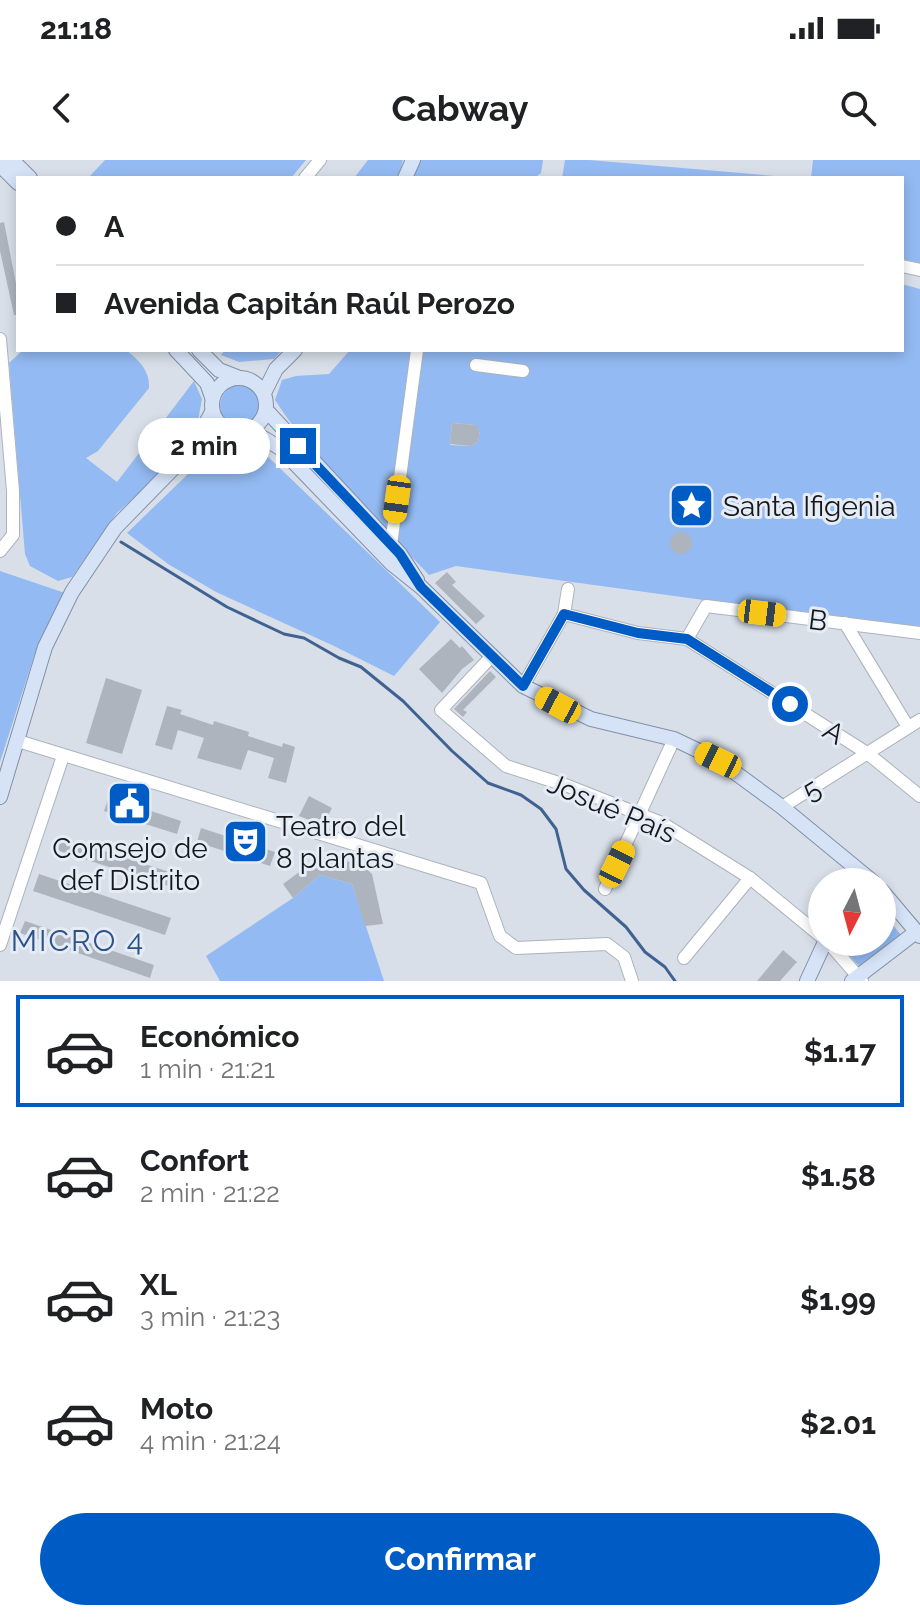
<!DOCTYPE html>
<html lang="es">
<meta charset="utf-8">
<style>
body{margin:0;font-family:Raleway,sans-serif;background:#f6f6f6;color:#202124;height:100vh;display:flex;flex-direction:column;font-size:30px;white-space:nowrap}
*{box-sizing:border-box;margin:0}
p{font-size:26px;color:#757577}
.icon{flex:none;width:44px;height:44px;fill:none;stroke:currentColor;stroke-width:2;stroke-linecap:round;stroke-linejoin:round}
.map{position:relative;height:821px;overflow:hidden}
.sheet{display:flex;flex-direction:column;background:#fff;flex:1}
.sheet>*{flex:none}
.banner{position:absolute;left:16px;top:16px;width:888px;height:176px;border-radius:0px;box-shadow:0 4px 12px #0003;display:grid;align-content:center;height:176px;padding:0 40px;background:#fff}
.needle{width:52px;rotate:186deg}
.controls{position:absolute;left:808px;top:708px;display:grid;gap:16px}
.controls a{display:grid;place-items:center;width:88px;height:88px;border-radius:50%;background:#fff;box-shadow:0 4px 12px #0003;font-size:40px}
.end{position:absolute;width:36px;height:36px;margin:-18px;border:10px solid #005cc5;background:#fff;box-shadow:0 0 0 4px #fff}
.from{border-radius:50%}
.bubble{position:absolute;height:56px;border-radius:28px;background:#fff;box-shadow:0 4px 12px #0003;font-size:26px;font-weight:700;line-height:56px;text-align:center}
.car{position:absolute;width:24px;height:48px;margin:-24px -12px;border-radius:10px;box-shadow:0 0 6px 2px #0007;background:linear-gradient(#f5c518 24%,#345 0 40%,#f5c518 0 76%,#345 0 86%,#f5c518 0)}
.banner b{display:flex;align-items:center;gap:28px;height:76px;font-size:30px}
.banner b+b{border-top:2px solid #e0e0e0}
.banner i{width:20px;height:20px;background:#202124}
ul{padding:14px 0 0;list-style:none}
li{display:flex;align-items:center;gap:24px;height:112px;margin:0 16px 12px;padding:0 24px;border:4px solid transparent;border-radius:0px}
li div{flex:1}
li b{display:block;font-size:30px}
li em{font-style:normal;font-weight:700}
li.selected{border-color:#005cc5}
li>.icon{width:72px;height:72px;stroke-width:1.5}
.cta{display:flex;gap:16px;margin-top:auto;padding:16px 40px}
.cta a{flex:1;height:92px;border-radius:48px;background:#005cc5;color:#fff;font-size:32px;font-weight:700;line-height:92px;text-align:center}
.status{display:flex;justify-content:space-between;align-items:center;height:56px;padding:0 40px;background:#fff;direction:ltr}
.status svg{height:22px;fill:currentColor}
header{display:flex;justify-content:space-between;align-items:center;height:104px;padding:0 40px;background:#fff;font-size:36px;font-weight:700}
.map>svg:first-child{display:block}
.green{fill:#93baf2;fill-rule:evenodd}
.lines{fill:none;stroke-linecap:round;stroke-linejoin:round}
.stream{stroke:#406292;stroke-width:3}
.building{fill:#adb4bd}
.minor-casing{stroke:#acb3bc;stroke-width:14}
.major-casing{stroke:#8190a7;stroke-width:16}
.minor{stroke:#fff;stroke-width:12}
.major{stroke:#d6e3f7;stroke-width:14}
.route{stroke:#005cc5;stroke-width:10}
.labels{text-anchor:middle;stroke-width:6;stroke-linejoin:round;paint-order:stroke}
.poi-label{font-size:28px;fill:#15181b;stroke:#e5ecf6;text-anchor:start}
.street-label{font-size:28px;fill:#15181b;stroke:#e5ecf6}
.neighbourhood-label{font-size:30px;letter-spacing:2px;fill:#2c5288;stroke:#e5ecf6}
</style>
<div class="status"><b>21:18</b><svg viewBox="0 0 49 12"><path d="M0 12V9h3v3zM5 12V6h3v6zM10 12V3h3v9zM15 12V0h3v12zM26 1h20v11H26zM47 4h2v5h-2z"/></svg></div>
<header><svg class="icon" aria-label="back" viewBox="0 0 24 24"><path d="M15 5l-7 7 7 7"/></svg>Cabway<svg class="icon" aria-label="search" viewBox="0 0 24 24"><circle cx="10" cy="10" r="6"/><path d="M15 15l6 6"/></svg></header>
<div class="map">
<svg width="920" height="821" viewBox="0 0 920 821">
<rect width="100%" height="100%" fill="#d8dfe8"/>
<g class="green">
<path d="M105 0H306L291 18H88Z"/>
<path d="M368 0H403L398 18H354Z"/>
<path d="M420 0H543L541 13 534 18H411Z"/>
<path d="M565 0H589L798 18H562Z"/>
<path d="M813 0H920V103L902 99V18H811Z"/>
<path d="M902 124 920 129V467L842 459 456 406 429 415C376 359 317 305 275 240L282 220 296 216 329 214 350 190H902ZM452 263 475 265 480 271 478 282 471 286 450 285Z"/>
<path d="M23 190H126C139 200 150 211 149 228L98 291 86 298 117 322 194 221 202 239 197 266 184 292 117 353 72 417 58 421 30 406 25 394 9 203Z"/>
<path d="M225 190H282L274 199 239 202 221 195Z"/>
<circle cx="241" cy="246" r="21"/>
<path d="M218 285 261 290 440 462 394 516 334 486 216 432 168 404 127 373Z"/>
<path d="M0 411 65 433 34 496 0 602Z"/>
<path d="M320 715 352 724 384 821H220L206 796 293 738Z"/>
<path d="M882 752 901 775 859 806 837 782H882Z"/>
</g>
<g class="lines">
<path class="stream" d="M121 382 227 447 284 474 304 478 339 498 361 507 403 541 452 591 488 623 521 635 541 649 556 669 566 709 584 730 626 767 645 792 665 807 675 821"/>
</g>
<g class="building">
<path d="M4 62 18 134V155H14L0 91V63Z"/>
<path d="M452 263 476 265 480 271 478 282 471 286 450 284Z"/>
<circle cx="681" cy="383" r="11"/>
<path d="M447 412 456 422 452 425 485 456 476 464 435 423Z"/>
<path d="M451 479 460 488 462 486 474 500 462 509 442 533 419 509Z"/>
<path d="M490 511 496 517 463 550 467 552 463 557 454 549Z"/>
<path d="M106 518 142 530 122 594 86 583Z"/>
<path d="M167 546 182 550 180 554 213 565 214 561 249 572 248 576 282 587 283 583 295 587 286 623 268 618 274 598 248 590 241 610 197 598 204 578 178 570 172 590 155 585Z"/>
<path d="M309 636 332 648 323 665 299 656Z"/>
<path d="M109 637 181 661 177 674 104 651Z"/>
<path d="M201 668 275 692 270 706 197 682Z"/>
<path d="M60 677 185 717 181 730 56 690Z"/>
<path d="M327 696 364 706 372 714 383 764 365 766 352 724 320 715 293 738 283 724 318 698Z"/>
<path d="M39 714 171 758 165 775 33 731Z"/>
<path d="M25 761 154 805 150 818 20 773Z"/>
<path d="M783 790 797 802 780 821H757Z"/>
</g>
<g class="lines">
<defs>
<g id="minor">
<path d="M305 18 320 0"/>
<path d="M902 106 920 110"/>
<path d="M0 179 13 331V375L0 391"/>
<path d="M476 205 523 211"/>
<path d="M391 385 417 190"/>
<path d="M564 454 638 473 687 479 867 593 920 636"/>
<path d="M845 463 908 567"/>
<path d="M687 479 706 446 920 473"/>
<path d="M492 496 441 550 506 606 568 626 662 663 750 718 822 777"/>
<path d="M523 526 564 454 568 429"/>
<path d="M18 581 481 723 500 776 516 788 607 784 624 797 632 821"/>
<path d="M782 647 920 560"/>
<path d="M605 729 674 579"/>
<path d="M828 782 862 821"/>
<path d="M0 785 63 596"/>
<path d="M684 798 750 718"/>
</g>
<g id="major">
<path d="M12 0 30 18"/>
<path d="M0 5 18 23"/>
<path d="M405 18 413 0"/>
<path d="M176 190 207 223 212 237"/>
<path d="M199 190 219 210 237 217"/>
<circle cx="239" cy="245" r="27"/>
<path d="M264 233 276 209 295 190"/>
<path d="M266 250 400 394 417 420"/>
<path d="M250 270 280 288 391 403 421 427 523 526 591 559 674 579 718 600 782 647 873 722"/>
<path d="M194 288 229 270"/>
<path d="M0 637 45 487 72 432 115 368 193 288 212 252"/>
<path d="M882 731 920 776"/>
<path d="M807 821 825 782"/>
<path d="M852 821 916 772"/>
</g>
</defs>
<use href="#minor" class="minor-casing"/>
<use href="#major" class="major-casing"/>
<use href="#minor" class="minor"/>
<use href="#major" class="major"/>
</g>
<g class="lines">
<path class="route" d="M298 286 400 394 421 427 523 526 564 454 638 473 687 479 790 544"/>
</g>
<defs>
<symbol id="sight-square" viewBox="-11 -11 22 22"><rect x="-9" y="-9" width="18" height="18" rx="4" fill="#005cc5" stroke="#e5ecf6"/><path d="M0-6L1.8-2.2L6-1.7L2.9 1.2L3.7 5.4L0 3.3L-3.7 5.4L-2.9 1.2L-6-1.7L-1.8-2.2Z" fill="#fff"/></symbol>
<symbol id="civic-square" viewBox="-11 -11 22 22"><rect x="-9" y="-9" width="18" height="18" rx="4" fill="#005cc5" stroke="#e5ecf6"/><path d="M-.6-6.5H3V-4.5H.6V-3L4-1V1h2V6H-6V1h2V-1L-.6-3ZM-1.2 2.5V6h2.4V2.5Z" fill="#fff"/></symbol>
<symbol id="theatre-square" viewBox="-11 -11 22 22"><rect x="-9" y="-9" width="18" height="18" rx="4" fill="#005cc5" stroke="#e5ecf6"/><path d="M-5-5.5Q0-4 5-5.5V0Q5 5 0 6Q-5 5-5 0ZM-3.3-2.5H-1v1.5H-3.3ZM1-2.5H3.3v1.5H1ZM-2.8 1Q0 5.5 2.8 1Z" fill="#fff"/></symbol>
</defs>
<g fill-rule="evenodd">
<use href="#sight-square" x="666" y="320" width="51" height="51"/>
<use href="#civic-square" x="104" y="618" width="51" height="51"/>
<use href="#theatre-square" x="220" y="656" width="51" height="51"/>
</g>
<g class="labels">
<g class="poi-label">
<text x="723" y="356">Santa Ifigenia</text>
<text x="276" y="676">Teatro del<tspan x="276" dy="32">8 plantas</tspan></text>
<text x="130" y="698" text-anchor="middle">Comsejo de<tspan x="130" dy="32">def Distrito</tspan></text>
</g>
<g class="street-label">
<text transform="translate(818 460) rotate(7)" y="10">B</text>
<text transform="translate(834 572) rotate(32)" y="10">A</text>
<text transform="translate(811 629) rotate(-33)" y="10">5</text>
<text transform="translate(612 648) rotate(23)" y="10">Josué País</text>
</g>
<g class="neighbourhood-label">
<text x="78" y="791">MICRO 4</text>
</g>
</g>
</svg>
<div class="controls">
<a><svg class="needle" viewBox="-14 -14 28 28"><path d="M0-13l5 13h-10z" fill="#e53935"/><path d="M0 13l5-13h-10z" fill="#757577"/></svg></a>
</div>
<i class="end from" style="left:790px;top:544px"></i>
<i class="end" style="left:298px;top:286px"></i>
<div class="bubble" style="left:138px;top:258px;width:132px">2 min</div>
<i class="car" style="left:397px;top:339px;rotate:188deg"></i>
<i class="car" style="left:762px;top:453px;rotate:97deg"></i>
<i class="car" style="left:558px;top:545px;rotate:298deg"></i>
<i class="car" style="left:718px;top:600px;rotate:296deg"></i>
<i class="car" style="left:617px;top:704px;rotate:26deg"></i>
<div class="banner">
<b><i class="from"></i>A</b>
<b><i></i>Avenida Capitán Raúl Perozo</b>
</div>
</div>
<section class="sheet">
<ul>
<li class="selected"><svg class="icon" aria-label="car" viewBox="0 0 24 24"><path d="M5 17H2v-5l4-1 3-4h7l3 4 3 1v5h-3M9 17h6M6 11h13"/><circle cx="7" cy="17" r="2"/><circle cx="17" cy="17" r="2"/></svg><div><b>Económico</b><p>1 min · 21:21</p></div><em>$1.17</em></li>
<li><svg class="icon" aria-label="car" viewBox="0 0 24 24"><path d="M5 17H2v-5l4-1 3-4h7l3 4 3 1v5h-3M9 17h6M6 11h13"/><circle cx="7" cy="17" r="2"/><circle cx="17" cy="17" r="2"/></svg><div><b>Confort</b><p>2 min · 21:22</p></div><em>$1.58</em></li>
<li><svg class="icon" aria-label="car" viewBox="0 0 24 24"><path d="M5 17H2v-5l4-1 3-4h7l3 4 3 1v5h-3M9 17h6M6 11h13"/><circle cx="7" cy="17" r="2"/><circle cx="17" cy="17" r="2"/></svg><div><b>XL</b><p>3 min · 21:23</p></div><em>$1.99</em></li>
<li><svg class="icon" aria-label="car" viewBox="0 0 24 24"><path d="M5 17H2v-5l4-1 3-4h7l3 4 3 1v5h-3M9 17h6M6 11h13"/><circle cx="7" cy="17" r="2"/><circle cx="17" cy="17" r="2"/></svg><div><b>Moto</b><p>4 min · 21:24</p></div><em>$2.01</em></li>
</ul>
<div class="cta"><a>Confirmar</a></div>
</section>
